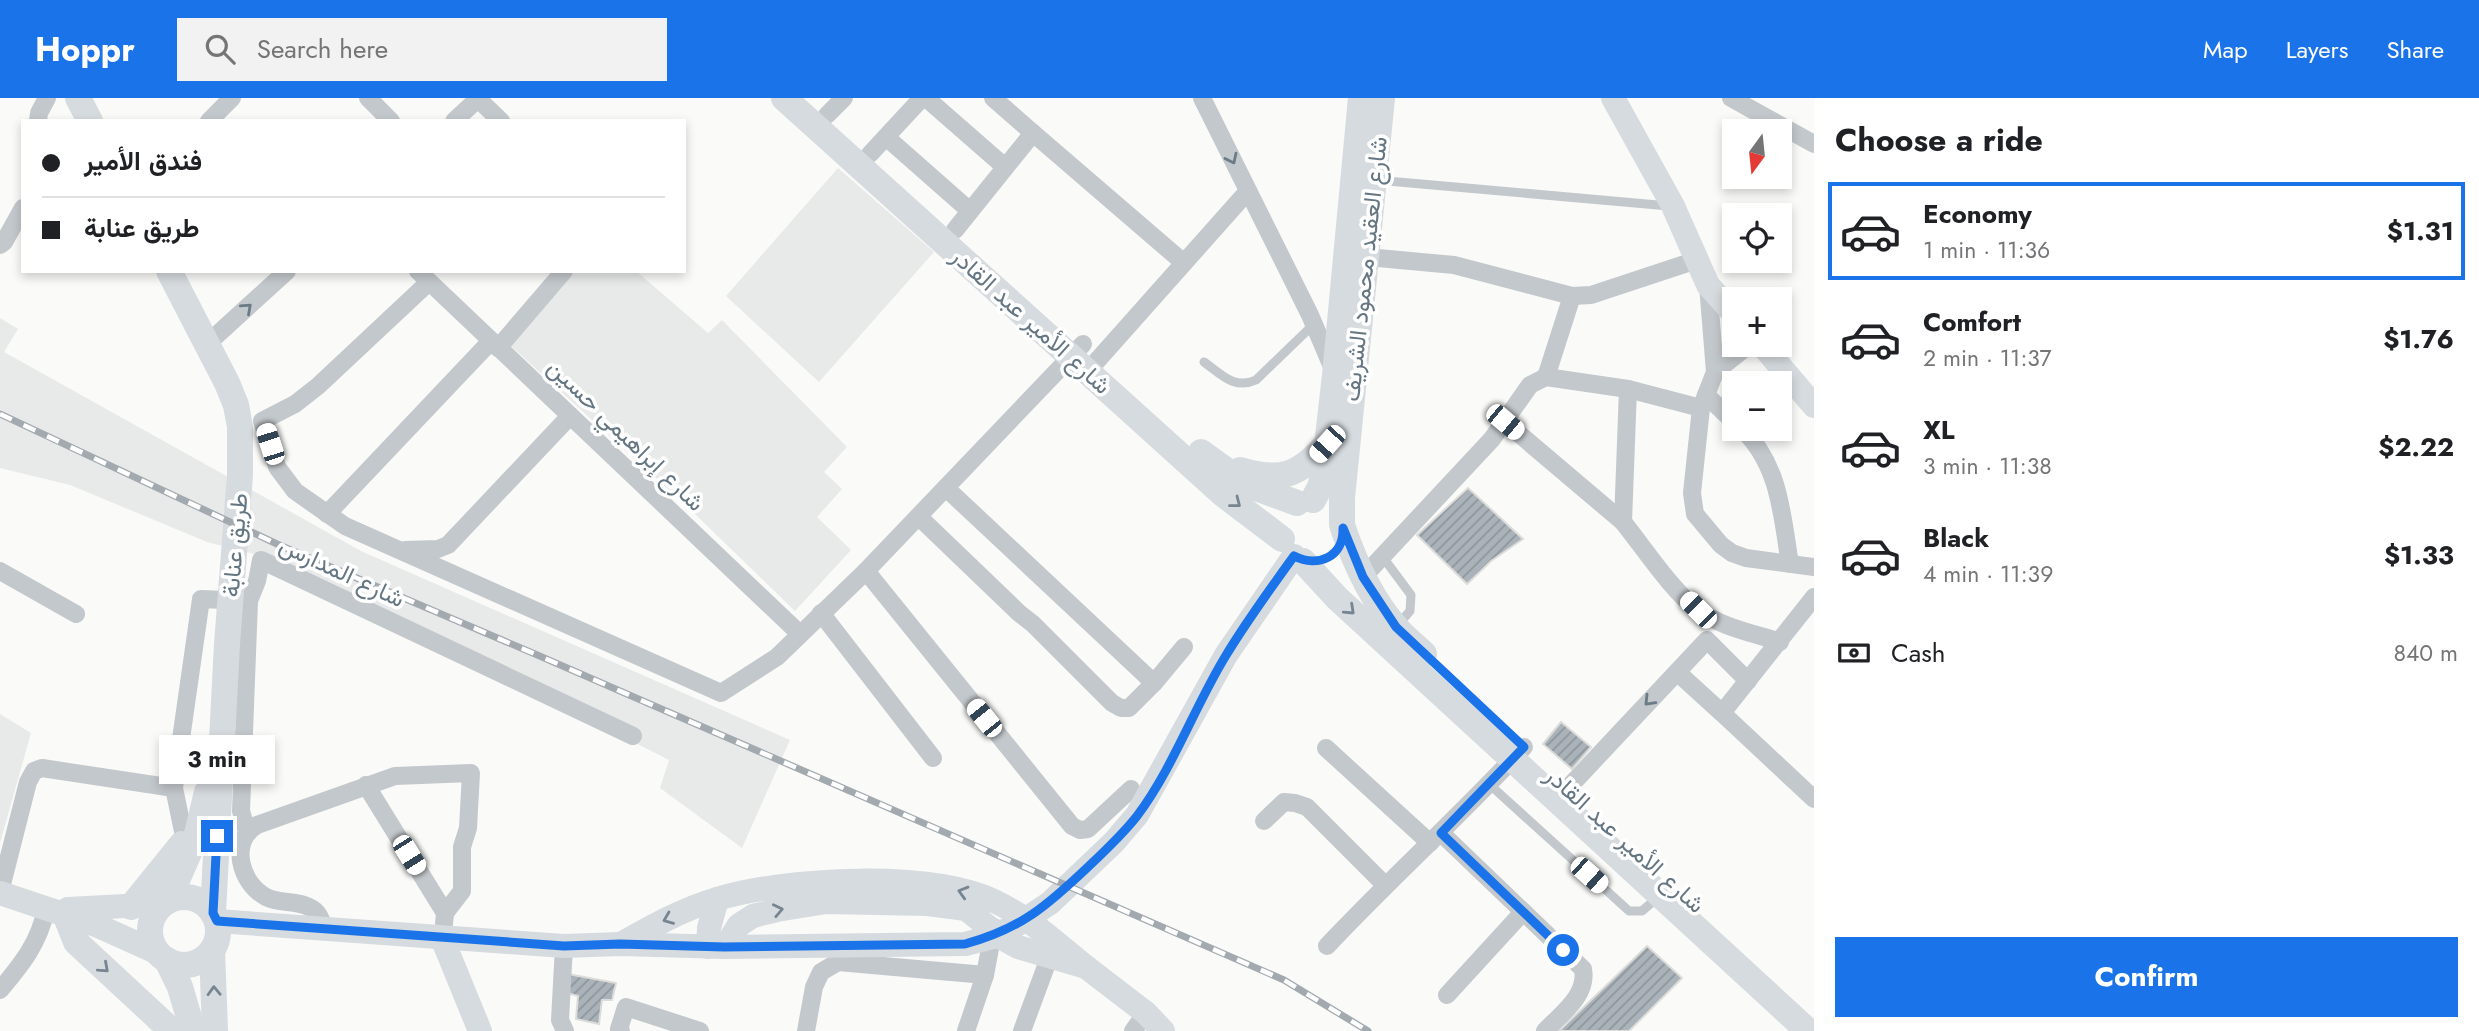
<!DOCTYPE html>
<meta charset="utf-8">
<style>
body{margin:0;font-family:Jost,Vazirmatn,sans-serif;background:#f2f2f2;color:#202124;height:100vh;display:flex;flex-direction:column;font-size:26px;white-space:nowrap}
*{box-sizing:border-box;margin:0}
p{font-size:23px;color:#757577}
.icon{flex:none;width:38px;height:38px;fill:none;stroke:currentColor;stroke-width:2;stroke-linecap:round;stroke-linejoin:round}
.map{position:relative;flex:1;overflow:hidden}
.sheet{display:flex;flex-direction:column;background:#fff;width:665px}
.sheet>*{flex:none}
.hud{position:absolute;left:21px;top:21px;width:665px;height:154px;border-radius:0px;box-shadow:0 4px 10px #0003;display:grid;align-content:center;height:154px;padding:0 21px;background:#fff}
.needle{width:46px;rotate:195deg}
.tools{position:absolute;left:1722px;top:21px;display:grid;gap:14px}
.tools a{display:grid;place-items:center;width:70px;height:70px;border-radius:0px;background:#fff;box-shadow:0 4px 10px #0003;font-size:35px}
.end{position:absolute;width:32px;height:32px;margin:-16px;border:9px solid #1a73e8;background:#fff;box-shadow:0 0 0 4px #fff}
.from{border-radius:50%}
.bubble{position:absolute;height:49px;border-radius:0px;background:#fff;box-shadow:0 4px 10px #0003;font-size:23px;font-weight:700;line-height:49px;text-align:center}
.car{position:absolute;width:21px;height:42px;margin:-21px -10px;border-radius:9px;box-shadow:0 0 5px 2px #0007;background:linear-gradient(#fff 24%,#345 0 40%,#fff 0 76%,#345 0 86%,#fff 0)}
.hud b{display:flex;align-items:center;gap:24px;height:66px;font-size:26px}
.hud b+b{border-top:2px solid #e0e0e0}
.hud i{width:18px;height:18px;background:#202124}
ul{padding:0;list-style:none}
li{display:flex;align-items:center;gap:21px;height:98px;margin:0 14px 10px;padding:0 7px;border:4px solid transparent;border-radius:0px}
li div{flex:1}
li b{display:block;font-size:26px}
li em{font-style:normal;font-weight:700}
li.selected{border-color:#1a73e8}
li>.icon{width:63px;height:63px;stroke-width:1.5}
h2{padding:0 21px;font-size:32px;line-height:84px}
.pay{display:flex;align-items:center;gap:18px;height:77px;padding:0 21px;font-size:26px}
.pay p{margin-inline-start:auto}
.cta{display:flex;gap:14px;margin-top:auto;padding:14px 21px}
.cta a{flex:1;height:80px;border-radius:0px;background:#1a73e8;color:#fff;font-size:28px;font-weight:700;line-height:80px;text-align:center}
header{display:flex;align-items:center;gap:42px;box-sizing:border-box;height:98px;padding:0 35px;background:#1a73e8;color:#fff}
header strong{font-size:33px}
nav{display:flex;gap:38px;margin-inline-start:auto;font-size:24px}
.search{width:490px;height:63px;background:#f2f2f2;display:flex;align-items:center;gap:18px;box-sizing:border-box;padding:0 24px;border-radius:0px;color:#757577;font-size:26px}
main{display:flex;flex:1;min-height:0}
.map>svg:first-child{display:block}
.built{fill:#e8e9e9}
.building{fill:url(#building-hatch);stroke:#dcdcda;stroke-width:2}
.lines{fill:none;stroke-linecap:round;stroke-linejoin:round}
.lane{stroke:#c3c8cc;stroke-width:9}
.street{stroke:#c3c8cc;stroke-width:18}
.secondary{stroke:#d6dbdf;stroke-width:24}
.primary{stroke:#d6dbdf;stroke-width:26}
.rail-casing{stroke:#a2aab0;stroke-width:7}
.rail{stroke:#fff;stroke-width:4.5;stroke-dasharray:13;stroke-linecap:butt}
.oneway{stroke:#6a7a87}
.oneway2{stroke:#768591}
.route{stroke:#1a73e8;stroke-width:9}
.labels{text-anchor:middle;stroke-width:7;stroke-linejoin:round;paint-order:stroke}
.street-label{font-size:24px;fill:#657683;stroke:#fff}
</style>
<header>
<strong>Hoppr</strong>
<div class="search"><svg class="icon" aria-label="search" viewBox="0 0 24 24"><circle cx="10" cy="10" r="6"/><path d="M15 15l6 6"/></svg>Search here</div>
<nav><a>Map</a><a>Layers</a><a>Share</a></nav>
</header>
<main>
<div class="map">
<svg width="1814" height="933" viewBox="0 0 1814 933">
<defs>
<pattern id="building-hatch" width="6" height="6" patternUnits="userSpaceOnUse" patternTransform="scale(1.75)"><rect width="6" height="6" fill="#aab3b9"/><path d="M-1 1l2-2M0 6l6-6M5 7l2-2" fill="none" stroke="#8e969c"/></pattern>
</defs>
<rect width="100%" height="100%" fill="#fafaf8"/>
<g class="built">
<path d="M838 70 934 154 819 284 726 198Z"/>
<path d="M575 173H636L708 235 722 222 847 349 824 374 842 391 817 419 851 452 795 513 696 417 511 248Z"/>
<path d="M0 220 18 231 4 254 361 453 790 642 742 750 660 690 669 662 273 461 207 444 70 387 0 370Z"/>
<path d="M0 616 31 635 0 745Z"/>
</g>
<g class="building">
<path d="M1468 390 1523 441 1491 463 1467 486 1417 437Z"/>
<path d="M1561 624 1591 649 1572 671 1543 646Z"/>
<path d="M1647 848 1682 880 1629 933H1559Z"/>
<path d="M568 876 616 885 612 902H602L599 926 576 921 578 898 567 895Z"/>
</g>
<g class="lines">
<g class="lane">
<path d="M1376 82 1669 108"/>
<path d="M1204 264C1221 276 1234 292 1256 282L1314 226"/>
<path d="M1382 458 1411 497 1410 513 1397 528"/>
<path d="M1489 686 1629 813H1642L1657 800"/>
</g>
<g class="street">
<path d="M368 0 391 23"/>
<path d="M926 0 1005 69"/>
<path d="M993 0 1033 35"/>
<path d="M1202 0 1310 217 1333 271"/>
<path d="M1731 0 1814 46"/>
<path d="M478 1 501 23"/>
<path d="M827 17 844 0"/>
<path d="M38 23 39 15 47 0"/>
<path d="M209 23 232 0"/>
<path d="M454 23 479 0"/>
<path d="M886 39 970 113"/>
<path d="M870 56 922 0"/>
<path d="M955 132 1033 35 1184 165"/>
<path d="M0 147 4 144 23 110"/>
<path d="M1367 159 1454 167 1572 198 1591 197 1697 162"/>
<path d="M418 173 800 536"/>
<path d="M429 184 318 288 295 306 262 323 277 369 295 393 345 428 721 595 777 559 866 473 1083 246"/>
<path d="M207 246 287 173"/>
<path d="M498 250 564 173"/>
<path d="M1087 274 1248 93"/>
<path d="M1715 274 1749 247"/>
<path d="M1546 279 1572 198"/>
<path d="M1706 297 1734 324"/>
<path d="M1701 310 1692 395 1695 416 1721 447 1732 455 1746 460 1814 469"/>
<path d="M1505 324 1623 424 1628 291"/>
<path d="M1742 331C1780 367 1782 418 1790 466"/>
<path d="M946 390 1154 585 1184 549"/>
<path d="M327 416 491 243"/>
<path d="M919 419 1019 515 1033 526 1112 605 1121 610H1129L1154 585"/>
<path d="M1623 424C1644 450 1672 493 1698 512 1721 529 1753 535 1780 544"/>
<path d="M405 452 438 451 448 447 570 318"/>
<path d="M0 473 76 516"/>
<path d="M866 473 1072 728 1080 732 1088 731 1131 691"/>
<path d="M1363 479 1492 341 1530 287 1546 279 1628 291 1701 310 1715 274 1708 187"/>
<path d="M821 515 933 660"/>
<path d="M1677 574 1722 615 1814 499"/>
<path d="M1722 615 1814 701"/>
<path d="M1326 650 1430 745"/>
<path d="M366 687 445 815 444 826"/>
<path d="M174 690 185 743"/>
<path d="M1567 691 1707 542 1748 583"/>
<path d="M1264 723 1284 704 1295 705 1307 709 1385 787"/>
<path d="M247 734 241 713 249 503"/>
<path d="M1441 735 1583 871C1588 897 1562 915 1545 933"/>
<path d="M0 794 28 684 34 673 42 670 174 690 201 501 249 503 257 483 261 462 633 638"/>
<path d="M324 830C321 820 318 813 309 809 296 802 279 806 266 799 240 785 229 744 257 727L395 678 471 675 468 730 462 749V793L445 815"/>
<path d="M564 848 560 922 565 933"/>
<path d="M1327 848C1391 780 1460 718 1524 649"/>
<path d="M0 892C22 866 39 845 46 811"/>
<path d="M1447 897 1523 814"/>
<path d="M621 933 619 931 626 909 700 933"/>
<path d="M806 933 814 889 821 874 838 864 985 877"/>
<path d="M966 933 985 877 994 829"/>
<path d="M1022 933 1049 860"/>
<path d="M1133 933 1146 915"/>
</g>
<g class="secondary">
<path d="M1613 0 1673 108 1708 187 1734 216"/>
<path d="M1762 247 1814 308"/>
<path d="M0 795 96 827 156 854"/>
<path d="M68 811 162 806"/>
<path d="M217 823 564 848 620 846 725 849 965 846 993 839 1020 825 1050 805 1114 744 1137 717 1226 557 1294 458"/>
<path d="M442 840 480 933"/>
<path d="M621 846C651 829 683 811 717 801 785 780 932 772 996 804 1030 820 1057 846 1086 869L1018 849 1002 840 966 811 928 806 826 804 777 812 753 818 739 827 725 849"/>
<path d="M708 849 709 830 717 801"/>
<path d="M1086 869 1146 915 1163 933"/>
</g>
<g class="primary">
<path d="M78 0 90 23"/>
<path d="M784 0 1224 397 1282 441"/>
<path d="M169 173 227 285 236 307 240 329V377L227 546 213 815"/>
<path d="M1201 354 1245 386 1297 405"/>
<path d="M1240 372C1281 384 1298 378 1327 346"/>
<path d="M1313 402 1320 389 1324 374 1335 277 1361 0"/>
<path d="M1342 426V400L1382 0"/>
<path d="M1343 430C1355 465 1371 501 1396 529 1404 539 1415 547 1424 556"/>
<path d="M1303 463 1337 500 1808 933"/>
<circle cx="184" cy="833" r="34"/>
<path d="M168 803 197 736 207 694"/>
<path d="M131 809 182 746"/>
<path d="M65 816 76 844 172 933"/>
<path d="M212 852 215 933"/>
<path d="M167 862 180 889 193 933"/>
</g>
<defs>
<path id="rail" d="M0 316 277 446 535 556 1284 882 1368 933"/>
</defs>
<use href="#rail" class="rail-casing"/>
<use href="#rail" class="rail"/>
</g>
<defs><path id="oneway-chevron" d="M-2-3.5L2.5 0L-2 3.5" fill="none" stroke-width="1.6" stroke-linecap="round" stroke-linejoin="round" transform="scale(1.75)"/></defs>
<g class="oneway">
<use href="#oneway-chevron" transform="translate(1232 61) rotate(64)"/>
<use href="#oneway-chevron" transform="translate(247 210) rotate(-42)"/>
<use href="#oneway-chevron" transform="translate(1649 603) rotate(134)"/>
</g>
<g class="oneway2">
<use href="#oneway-chevron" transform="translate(1236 405) rotate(38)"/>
<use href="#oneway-chevron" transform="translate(1350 512) rotate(43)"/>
<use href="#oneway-chevron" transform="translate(963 794) rotate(-164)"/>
<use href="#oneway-chevron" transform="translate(778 812) rotate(-12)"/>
<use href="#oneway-chevron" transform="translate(668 821) rotate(158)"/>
<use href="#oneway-chevron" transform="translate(104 870) rotate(42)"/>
<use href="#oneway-chevron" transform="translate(214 893) rotate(-92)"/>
</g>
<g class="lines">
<path class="route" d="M217 738 213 815 217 823 564 848 620 846 724 849 965 846C1021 831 1048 807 1089 768 1106 752 1123 736 1137 718 1173 670 1194 610 1225 559 1246 524 1270 491 1294 458 1318 470 1344 459 1343 430L1363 479 1396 529 1524 649 1441 735 1563 852"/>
</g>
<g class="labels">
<g class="street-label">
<text transform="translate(1365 171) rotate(-84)" y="8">شارع العقيد محمود الشريف</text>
<text transform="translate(1031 223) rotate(42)" y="8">شارع الأمير عبد القادر</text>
<text transform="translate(626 337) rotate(44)" y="8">شارع إبراهيمي حسين</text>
<text transform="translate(235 447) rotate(-85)" y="8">طريق عنابة</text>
<text transform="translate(342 474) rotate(25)" y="8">شارع المدارس</text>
<text transform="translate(1625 742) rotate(42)" y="8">شارع الأمير عبد القادر</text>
</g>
</g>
</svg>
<div class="tools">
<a><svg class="needle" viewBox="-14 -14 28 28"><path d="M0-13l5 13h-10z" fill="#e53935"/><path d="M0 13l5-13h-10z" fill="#757577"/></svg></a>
<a><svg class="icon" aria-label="locate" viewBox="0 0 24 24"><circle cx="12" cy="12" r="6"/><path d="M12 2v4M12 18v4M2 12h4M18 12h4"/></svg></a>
<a>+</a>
<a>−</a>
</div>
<i class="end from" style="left:1563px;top:852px"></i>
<i class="end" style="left:217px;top:738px"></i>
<div class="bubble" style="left:159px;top:637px;width:116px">3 min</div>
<i class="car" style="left:1505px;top:324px;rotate:130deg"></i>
<i class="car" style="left:270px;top:346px;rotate:342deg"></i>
<i class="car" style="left:1327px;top:346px;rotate:222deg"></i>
<i class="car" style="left:1698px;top:512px;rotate:315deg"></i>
<i class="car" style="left:984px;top:620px;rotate:321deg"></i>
<i class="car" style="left:409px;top:757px;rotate:148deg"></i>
<i class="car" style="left:1589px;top:777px;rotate:132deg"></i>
<div class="hud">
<b><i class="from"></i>فندق الأمير</b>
<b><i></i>طريق عنابة</b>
</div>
</div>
<section class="sheet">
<h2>Choose a ride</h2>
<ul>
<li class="selected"><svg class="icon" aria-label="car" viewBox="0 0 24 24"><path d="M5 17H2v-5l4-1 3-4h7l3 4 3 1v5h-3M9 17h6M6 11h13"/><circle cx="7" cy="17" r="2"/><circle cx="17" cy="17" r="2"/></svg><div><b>Economy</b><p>1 min · 11:36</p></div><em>$1.31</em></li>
<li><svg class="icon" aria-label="car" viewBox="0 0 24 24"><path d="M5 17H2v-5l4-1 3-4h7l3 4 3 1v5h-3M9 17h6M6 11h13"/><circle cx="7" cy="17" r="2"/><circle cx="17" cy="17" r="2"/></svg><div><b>Comfort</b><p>2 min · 11:37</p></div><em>$1.76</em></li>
<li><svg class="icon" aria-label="car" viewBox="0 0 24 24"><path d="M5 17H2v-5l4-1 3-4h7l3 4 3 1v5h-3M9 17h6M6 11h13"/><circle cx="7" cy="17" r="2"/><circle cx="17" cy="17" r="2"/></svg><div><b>XL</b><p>3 min · 11:38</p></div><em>$2.22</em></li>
<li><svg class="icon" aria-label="car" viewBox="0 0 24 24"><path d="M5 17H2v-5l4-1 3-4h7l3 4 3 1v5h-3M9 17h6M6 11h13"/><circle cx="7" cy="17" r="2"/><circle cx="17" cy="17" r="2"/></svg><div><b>Black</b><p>4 min · 11:39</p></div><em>$1.33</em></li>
</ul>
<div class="pay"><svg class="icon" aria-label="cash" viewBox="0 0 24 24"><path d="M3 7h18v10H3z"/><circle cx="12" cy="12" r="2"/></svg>Cash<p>840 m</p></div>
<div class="cta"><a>Confirm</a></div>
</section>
</main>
